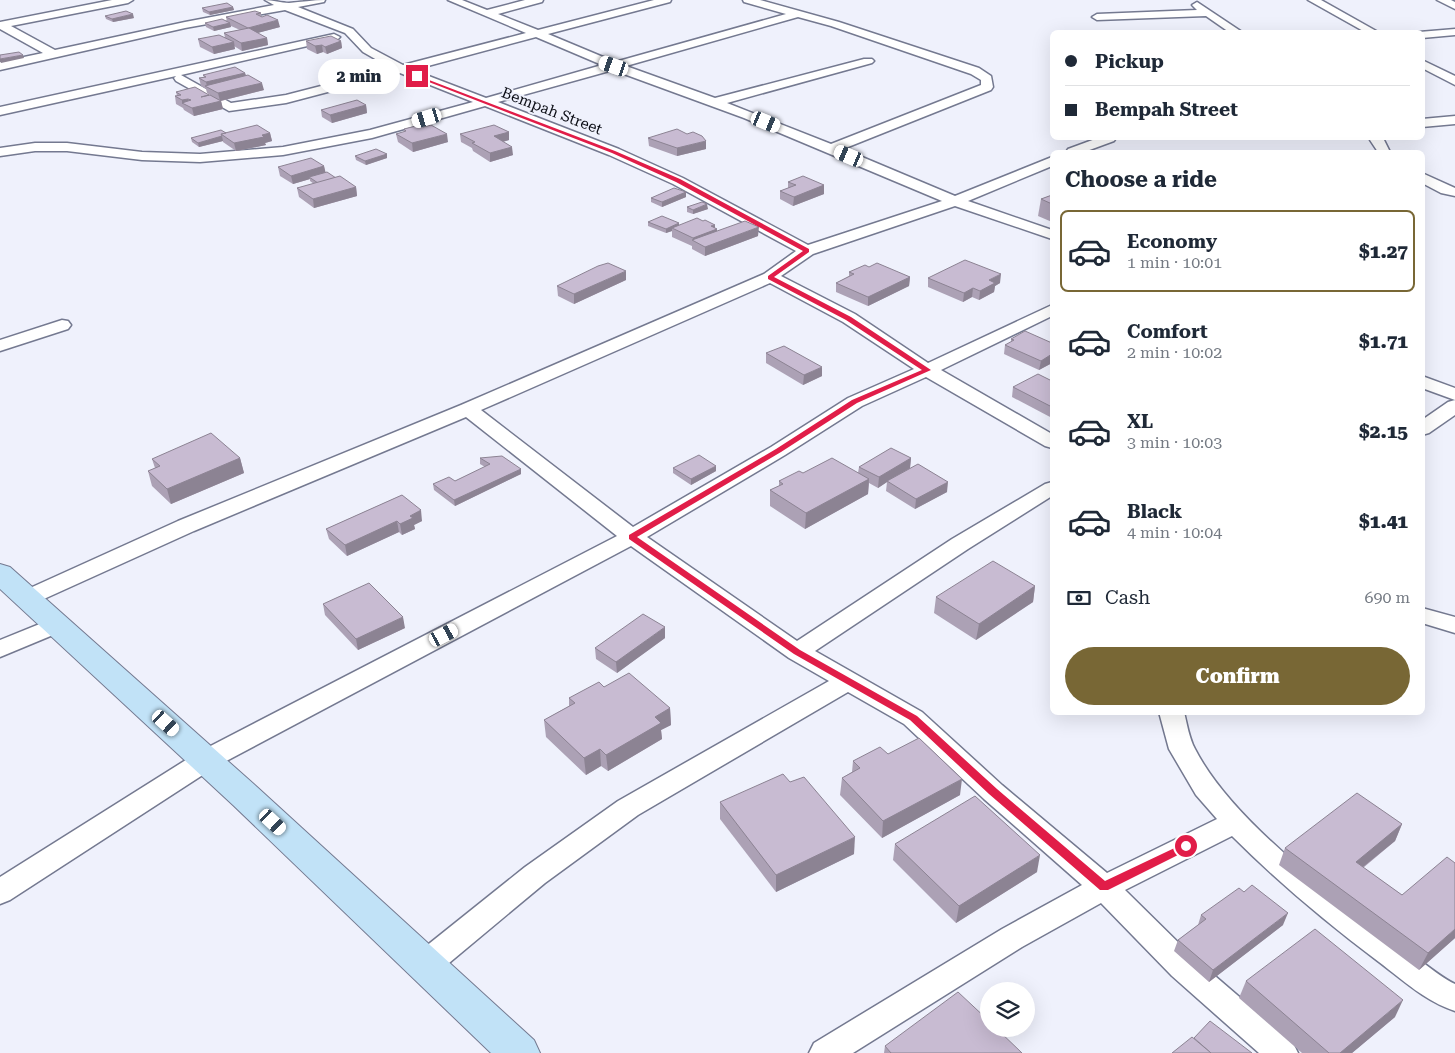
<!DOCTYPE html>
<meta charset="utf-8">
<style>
body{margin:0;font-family:"Roboto Serif",serif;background:#f6f6f7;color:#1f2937;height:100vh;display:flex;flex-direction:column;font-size:19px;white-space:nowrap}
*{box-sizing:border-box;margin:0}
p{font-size:16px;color:#747a83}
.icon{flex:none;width:28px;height:28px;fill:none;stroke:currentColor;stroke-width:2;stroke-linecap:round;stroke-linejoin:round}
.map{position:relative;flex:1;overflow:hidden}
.side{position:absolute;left:1050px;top:150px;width:375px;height:565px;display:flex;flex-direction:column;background:#fff;border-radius:8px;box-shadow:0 5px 20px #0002}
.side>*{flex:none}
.hud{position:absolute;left:1050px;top:30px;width:375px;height:110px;border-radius:8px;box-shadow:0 5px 20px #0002;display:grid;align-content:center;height:110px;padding:0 15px;background:#fff}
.fabs{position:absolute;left:980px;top:982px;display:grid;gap:10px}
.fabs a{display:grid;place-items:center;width:55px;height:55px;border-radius:50%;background:#fff;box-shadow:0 5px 20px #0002;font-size:25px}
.end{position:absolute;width:22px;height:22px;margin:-11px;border:6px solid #e11d48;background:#fff;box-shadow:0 0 0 2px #fff}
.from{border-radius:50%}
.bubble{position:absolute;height:35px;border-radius:18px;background:#fff;box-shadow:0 5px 20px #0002;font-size:16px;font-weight:800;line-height:35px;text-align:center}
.car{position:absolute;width:15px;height:30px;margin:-15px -8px;border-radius:6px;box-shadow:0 0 4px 1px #0007;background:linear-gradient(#fff 24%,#345 0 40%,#fff 0 76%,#345 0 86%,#fff 0)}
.hud b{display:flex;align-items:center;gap:18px;height:48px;font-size:19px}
.hud b+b{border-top:1px solid #e0e1e3}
.hud i{width:12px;height:12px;background:#1f2937}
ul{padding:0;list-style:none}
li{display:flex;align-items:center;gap:15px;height:82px;margin:0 10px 8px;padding:0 5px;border:2px solid transparent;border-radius:8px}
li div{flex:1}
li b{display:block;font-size:19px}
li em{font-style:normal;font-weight:800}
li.on{border-color:#786735}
li>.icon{width:45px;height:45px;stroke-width:1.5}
h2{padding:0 15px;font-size:22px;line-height:60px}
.pay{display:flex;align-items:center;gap:12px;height:55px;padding:0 15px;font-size:19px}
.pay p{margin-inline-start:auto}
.button{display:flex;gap:10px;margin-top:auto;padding:10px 15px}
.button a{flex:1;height:58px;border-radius:30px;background:#786735;color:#fff;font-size:20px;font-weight:800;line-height:58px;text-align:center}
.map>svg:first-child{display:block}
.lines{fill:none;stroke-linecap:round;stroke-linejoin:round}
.street-casing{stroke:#747990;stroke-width:3}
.secondary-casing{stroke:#747990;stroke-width:2}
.street{fill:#fff;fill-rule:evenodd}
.secondary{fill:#c1e2f7;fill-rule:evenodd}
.wall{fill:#aca1b5}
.shaded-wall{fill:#8c8393}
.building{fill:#c8bbd2;stroke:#8c8393}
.route{fill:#e11d48}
.labels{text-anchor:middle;stroke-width:4;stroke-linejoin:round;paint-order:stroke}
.far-street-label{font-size:15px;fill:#0c0e16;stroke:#eff1fc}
</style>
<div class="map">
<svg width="1455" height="1053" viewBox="0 0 1455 1053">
<rect width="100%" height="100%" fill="#eff1fc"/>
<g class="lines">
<defs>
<g id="street">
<path d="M112 0H133L128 3 11 26 55 50 185 22 274 5 265 0C273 0 281 3 289 3 301 2 313 0 325 0L324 2 298 7 353 29 371 48 403 65 526 33 448 0H462L487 10 525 0H543L542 2 498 14 538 30 654 0H671L670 2 548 34 615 62 786 14 744 2 743 0H760L839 22 979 68 991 76 993 87 991 90 843 149 955 196 1052 157V166L968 201 1052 230V239L955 206 813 254 781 276 855 314 928 363 1052 305V316L941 370 1052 434V448L1045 446 926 377 862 406 785 455 647 537 797 641 952 539 1045 484 1052 482V496L968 549 815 651 922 712 1002 785 1107 873 1217 819 1196 795 1169 749 1159 712H1184C1187 724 1189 738 1195 749 1231 819 1327 890 1390 937 1408 950 1436 975 1455 984V1011C1425 1001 1404 981 1379 962 1327 923 1278 882 1232 836L1125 890 1194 958 1293 1043 1298 1053H1259L1172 976 1101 903 1022 947 853 1053H809L814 1043 1002 929 1082 885 984 799 904 724 848 692 638 815 545 883 437 973 426 977 415 973 411 964 415 955 525 867 618 801 829 681 789 658 631 546 215 767 10 900 0 904V877L197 753 617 536 466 417 194 531 35 603 27 605 19 603 16 598 19 593 178 521 461 405 764 274 796 251 673 184 609 155 485 106 372 138 283 155 200 162 142 160 67 151H35L0 156V148L35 143H67L142 152 200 154 283 147 370 130 473 102 400 73 286 103 229 111 176 81 174 78 176 76 0 115V107L334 34 340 37 338 39 181 75 231 103 286 95 391 68 363 52 345 33 285 10 185 28 0 70V62L43 53 0 29V22ZM798 17 831 26 971 74 981 80V85L831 144 727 103 872 63 874 61 872 59H864L715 98 626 66ZM536 37 602 65 486 98 413 70ZM613 70 744 118 942 201 808 245 683 178 619 149 498 102ZM770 283 843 322 914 369 848 398 771 447 633 527 481 410Z"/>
<path d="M1308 0H1321L1378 32H1365Z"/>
<path d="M1437 0H1451L1455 2V9Z"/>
<path d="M1197 2 1242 32H1229L1206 16 1097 20 1092 17 1097 14 1197 10 1192 5Z"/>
<path d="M1455 29V35L1422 38V32H1419Z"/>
<path d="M1422 60 1455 76V85L1422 68Z"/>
<path d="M1455 116V124L1422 127V119Z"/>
<path d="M1098 138H1116L1114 141 1084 152H1066L1068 149Z"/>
<path d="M1372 138H1385L1384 140 1390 152H1378L1370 140Z"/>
<path d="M1422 173 1455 188V196L1441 193 1422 183Z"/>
<path d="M62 320 68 321 71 325 68 329 0 351V340Z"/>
<path d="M1422 376 1455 388V415L1429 433 1422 435V420L1448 402 1455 400 1422 388Z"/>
<path d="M1422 608 1455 617V633L1422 623Z"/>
<path d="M57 617 65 620 69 625 65 630 0 657V640Z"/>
</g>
<path id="secondary" d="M0 564 10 567 257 787 534 1040 540 1053H491L233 805 0 589Z"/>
</defs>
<use href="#street" class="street-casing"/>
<use href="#secondary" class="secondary-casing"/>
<use href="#street" class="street"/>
<use href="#secondary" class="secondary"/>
</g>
<g class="wall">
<path d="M233 7 234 10 210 15 203 12 202 8Z"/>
<path d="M261 13V16L280 27 257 33 267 38 268 45 242 51 234 46 235 49 214 54 200 47 198 39 225 38 224 33 240 30 231 26V27L214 31 206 27 205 23 227 22 226 17Z"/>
<path d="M105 16 134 18 113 22 106 19Z"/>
<path d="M306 41H341L342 48 327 54 323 52 317 54 307 49Z"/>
<path d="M245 73 246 75 264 90 221 101 223 109 194 116 184 110 183 108 176 104 175 96H177L176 92 210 95 207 93 206 89 201 86 199 78 204 77 203 75Z"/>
<path d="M366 105 367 113 332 123 322 117 321 110Z"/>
<path d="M404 129 448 142 413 152 398 142 396 134 404 132Z"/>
<path d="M509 132V140L503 142 513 155 490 162 473 151 472 148 461 142 460 134Z"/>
<path d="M226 133H270L272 141 265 143 266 145 236 151 223 142V141L199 147 192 142 191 138Z"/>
<path d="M648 138 706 149 677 156 649 146Z"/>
<path d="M387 154V158L366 165 356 160 355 156Z"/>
<path d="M324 166 325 173 356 187 357 196 314 208 299 197 297 188 314 184 310 181V179L293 184 280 176 278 167Z"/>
<path d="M788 182 824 185V194L793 206 780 199V191L788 188Z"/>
<path d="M686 192V197L662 207 651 202V198Z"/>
<path d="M1052 195V222L1038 216 1041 199Z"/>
<path d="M687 207 708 209 693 214 687 212Z"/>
<path d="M648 222 715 228 717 229V231L758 236 705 256 692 249V246L672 237V231L666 233 648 226Z"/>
<path d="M869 267 910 277 909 286 868 306 836 292V283L849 276V272Z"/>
<path d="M928 278 1000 283 995 286 994 292 979 300 972 297 963 302 928 287Z"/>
<path d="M626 280 574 304 558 296 557 286Z"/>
<path d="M1011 339 1052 343V363L1039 370 1004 354 1005 345 1011 342Z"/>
<path d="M766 353 822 376 803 385 766 363Z"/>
<path d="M1052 381V418L1012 397 1013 387Z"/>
<path d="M240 458 244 473 171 504 152 486 148 471 155 468 152 459Z"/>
<path d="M480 458 521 469V474L455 506 434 490 433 484 455 481 485 467 480 464Z"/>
<path d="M911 458 910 468 947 492 915 509 886 491 887 482 878 488 869 483 868 494 805 529 770 506V490L779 486V481L803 473H858L859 467Z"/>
<path d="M673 468 716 471 691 485 673 473Z"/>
<path d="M402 495 422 521 414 525 415 529 402 535 399 532 347 556 329 539 326 529Z"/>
<path d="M1035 586 1033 602 976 640 934 613 936 597Z"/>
<path d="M323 604 405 628 358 650 325 615Z"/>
<path d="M665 638 617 673 596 659 595 648Z"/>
<path d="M604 687 670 708 671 725 661 730 662 739 608 771 601 766 586 775 546 737 544 720 569 706V698Z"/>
<path d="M853 761 960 795 882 838 840 795 842 778 852 772Z"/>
<path d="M720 802 854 854 776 892 720 819Z"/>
<path d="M1402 824 1395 841 1363 868 1402 895 1455 938 1419 970 1279 865 1285 848Z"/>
<path d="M895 844 1037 872 956 923 893 860Z"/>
<path d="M1201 915 1283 925 1209 982 1174 951 1178 940 1198 925Z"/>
<path d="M1246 981 1395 1017 1352 1053H1302L1239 998Z"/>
<path d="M885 1046 1022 1053H884Z"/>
</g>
<g class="shaded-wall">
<path d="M233 7 234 10 210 15 209 12Z"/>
<path d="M133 14 134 18 113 22 112 19Z"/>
<path d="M278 20 280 27 250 35 248 28Z"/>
<path d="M230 23 231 27 214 31 213 27Z"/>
<path d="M267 38 268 45 242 51 241 43Z"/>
<path d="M341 41 342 48 327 54 325 47Z"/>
<path d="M234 42 235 49 214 54 212 47Z"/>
<path d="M322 45 323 52 317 54 315 46Z"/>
<path d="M23 55 24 58 1 63 0 61V59Z"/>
<path d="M245 73 247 81 207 87 206 82Z"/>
<path d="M262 83 264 90 220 101 218 93Z"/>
<path d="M188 99 190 106 182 103V100Z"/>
<path d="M221 101 223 109 194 116 192 108Z"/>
<path d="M366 105 367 113 332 123 330 115Z"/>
<path d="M509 132V140L494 144V136Z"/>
<path d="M270 133 272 141 265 143 266 145 236 151 234 143Z"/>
<path d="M447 134 448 142 413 152 412 143Z"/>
<path d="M222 136 223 141 199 147 198 143Z"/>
<path d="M706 141V149L677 156V148Z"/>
<path d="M512 147 513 155 490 162V153Z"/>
<path d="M387 154V158L366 165 365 161Z"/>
<path d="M324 166 326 174 309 177 310 179 293 184 291 176Z"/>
<path d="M824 185V194L793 206 794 197Z"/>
<path d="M356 187 357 196 314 208 313 199Z"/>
<path d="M686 192V197L662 207V202Z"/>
<path d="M707 204 708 209 693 214V210Z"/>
<path d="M679 223V228H672V231L666 233V229Z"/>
<path d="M715 225V230L717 229V238L693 241V238L711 226Z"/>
<path d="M759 227 758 236 705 256V247Z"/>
<path d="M626 271V280L574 304V294Z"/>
<path d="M1001 274 1000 283 995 286 994 292 979 300 980 291 989 280Z"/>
<path d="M910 277 909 286 868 306V297Z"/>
<path d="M973 288 972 297 963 302 964 293Z"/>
<path d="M1052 354V363L1039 370 1041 361Z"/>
<path d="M822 367V376L803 385 804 375Z"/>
<path d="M240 458 244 473 171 504 167 489Z"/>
<path d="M911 458 910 468 887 481V482L878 488 879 477Z"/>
<path d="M716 466V471L691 485V479Z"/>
<path d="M521 469V474L455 506 454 500Z"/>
<path d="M869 479 868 494 805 529 806 513Z"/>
<path d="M948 482 947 492 915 509 916 499Z"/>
<path d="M421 510 422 521 414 525 415 529 402 535 400 524 410 516Z"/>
<path d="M397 521 399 532 347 556 345 545Z"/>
<path d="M1035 586 1033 602 976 640 979 624Z"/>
<path d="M403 617 405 628 358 650 356 639Z"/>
<path d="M665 627V638L617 673 616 662Z"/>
<path d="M670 708 671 725 661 730 662 739 608 771 606 755 655 717Z"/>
<path d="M600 749 601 766 586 775 584 758Z"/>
<path d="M962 779 960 795 882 838 883 821Z"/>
<path d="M1402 824 1395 841 1348 879 1356 862Z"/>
<path d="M855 837 854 854 776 892V875Z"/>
<path d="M1040 855 1037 872 956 923 959 906Z"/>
<path d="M1288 913 1283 925 1209 982 1213 970Z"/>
<path d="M1455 929V938L1419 970 1428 953Z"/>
<path d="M1403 1000 1395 1017 1352 1053H1340Z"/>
</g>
<g class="building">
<path d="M227 3 233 7 209 12 202 8Z"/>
<path d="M126 11 133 14 112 19 105 16Z"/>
<path d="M255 11 261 13 256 14 262 17 267 15 278 20 248 28 226 17Z"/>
<path d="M222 19 230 23 213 27 205 23Z"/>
<path d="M249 28 267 38 241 43 224 33Z"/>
<path d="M219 35 234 42 212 47 198 39Z"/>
<path d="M331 36 341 41 325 47 322 45 315 46 306 41Z"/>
<path d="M19 52 23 55 0 59V55Z"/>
<path d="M235 67 245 73 206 82 199 78 206 77 203 75Z"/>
<path d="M248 75 262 83 218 93 205 86Z"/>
<path d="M195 87 209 95 201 97 210 95 221 101 192 108 182 103 191 100 188 99 182 100 175 96 181 95 176 92Z"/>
<path d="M357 100 366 105 330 115 321 110Z"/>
<path d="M257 125 270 133 262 135 264 137 234 143 221 134Z"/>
<path d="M420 125 423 127 431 125 447 134 412 143 396 134 406 131 404 129Z"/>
<path d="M494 125 509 132 494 136 512 147 490 153 472 143 475 142 460 134Z"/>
<path d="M677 129 687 134 693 132 702 136 706 141 677 148 648 138Z"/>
<path d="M221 130 226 133 221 134 222 136 198 143 191 138Z"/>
<path d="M376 149 387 154 365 161 355 156Z"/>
<path d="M311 158 324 166 291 176 278 167Z"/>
<path d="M327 172 336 178 318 183 309 177Z"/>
<path d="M340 176 356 187 313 199 297 188Z"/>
<path d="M803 176 824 185 794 197 780 191 796 185 788 182Z"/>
<path d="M674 188 686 192 662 202 651 198Z"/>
<path d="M1052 195V204L1041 199Z"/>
<path d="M702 202 707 204 693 210 687 207Z"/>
<path d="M662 216 679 223 666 229 648 222Z"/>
<path d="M697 218 703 221 705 220 715 225 711 226 717 229 693 238 672 228Z"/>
<path d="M745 221 759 227 705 247 692 240Z"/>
<path d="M965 260 1001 274 989 280 995 283 980 291 973 288 964 293 928 278Z"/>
<path d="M608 263 626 271 574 294 557 286 598 266Z"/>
<path d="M877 263 910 277 868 297 836 283 854 274 849 272 865 265 869 267Z"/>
<path d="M1025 331 1052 343V354L1041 361 1005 345 1014 340 1011 339Z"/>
<path d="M784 346 822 367 804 375 766 353Z"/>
<path d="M1038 374 1052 381V407L1013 387Z"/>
<path d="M211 433 240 458 167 489 148 471 160 466 152 459Z"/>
<path d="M891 448 911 458 879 477 859 467Z"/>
<path d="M699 455 716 466 691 479 673 468Z"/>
<path d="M502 456 521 469 454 500 433 484 449 477 455 481 490 464 480 458Z"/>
<path d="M832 458 869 479 806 513 770 490 783 484 779 481 799 471 803 473Z"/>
<path d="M918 464 948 482 916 499 887 481Z"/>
<path d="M402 495 421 510 410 516 413 518 400 524 397 521 345 545 326 529Z"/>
<path d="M993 561 1035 586 979 624 936 597Z"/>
<path d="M369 583 403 617 356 639 323 604Z"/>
<path d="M643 614 665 627 616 662 595 648Z"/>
<path d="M629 673 670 708 655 717 661 723 606 755 600 749 584 758 544 720 575 703 569 698 599 682 604 687Z"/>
<path d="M919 738 962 779 883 821 842 778 860 768 853 761 880 747 888 754Z"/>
<path d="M783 774 790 782 804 777 855 837 776 875 720 802Z"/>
<path d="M1357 793 1402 824 1356 862 1402 895 1447 857 1455 863V929L1428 953 1285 848Z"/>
<path d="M975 796 1040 855 959 906 895 844Z"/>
<path d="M1252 885 1288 913 1213 970 1178 940 1206 919 1201 915 1239 888 1244 892Z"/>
<path d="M1315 929 1403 1000 1340 1053H1329L1246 981Z"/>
<path d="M958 992 989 1021V1029H997L1022 1053H891L885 1046Z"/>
<path d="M1210 1021 1252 1053H1211L1194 1038Z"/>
<path d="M1192 1037 1211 1053H1172Z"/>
</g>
<path class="route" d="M416 75 615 151 680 179 809 249V252L774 277 851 317 931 370 857 403 781 452 637 537 800 650 917 716 997 789 1105 881 1183 844H1190L1192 846 1190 849 1108 890H1100L989 794 910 720 794 654 629 539V535L776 449 852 400 922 370 846 320 768 279V276L803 251 676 182 612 153 416 77Z"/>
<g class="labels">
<g class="far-street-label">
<text transform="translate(552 111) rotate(21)" y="5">Bempah Street</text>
</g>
</g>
</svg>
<div class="fabs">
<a><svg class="icon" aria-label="layers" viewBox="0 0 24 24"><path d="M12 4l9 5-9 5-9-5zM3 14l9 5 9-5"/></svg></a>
</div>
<i class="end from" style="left:1186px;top:846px"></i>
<i class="end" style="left:417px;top:76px"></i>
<div class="bubble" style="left:318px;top:59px;width:82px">2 min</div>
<i class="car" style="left:614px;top:66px;rotate:289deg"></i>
<i class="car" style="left:427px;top:118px;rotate:253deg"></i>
<i class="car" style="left:766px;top:122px;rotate:112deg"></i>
<i class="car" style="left:849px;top:156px;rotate:293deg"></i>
<i class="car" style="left:444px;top:635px;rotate:62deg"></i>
<i class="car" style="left:166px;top:723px;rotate:132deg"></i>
<i class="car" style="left:273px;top:822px;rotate:133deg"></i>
<div class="hud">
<b><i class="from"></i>Pickup</b>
<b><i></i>Bempah Street</b>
</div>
<section class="side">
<h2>Choose a ride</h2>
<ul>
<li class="on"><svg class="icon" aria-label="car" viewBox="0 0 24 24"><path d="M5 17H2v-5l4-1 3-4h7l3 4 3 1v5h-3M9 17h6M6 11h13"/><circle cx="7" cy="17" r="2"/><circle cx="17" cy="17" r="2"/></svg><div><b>Economy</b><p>1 min · 10:01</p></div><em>$1.27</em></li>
<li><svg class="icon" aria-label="car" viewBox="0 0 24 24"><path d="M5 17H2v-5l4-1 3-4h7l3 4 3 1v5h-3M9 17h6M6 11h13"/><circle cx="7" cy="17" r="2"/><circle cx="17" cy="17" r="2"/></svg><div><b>Comfort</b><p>2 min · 10:02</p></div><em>$1.71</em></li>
<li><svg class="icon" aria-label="car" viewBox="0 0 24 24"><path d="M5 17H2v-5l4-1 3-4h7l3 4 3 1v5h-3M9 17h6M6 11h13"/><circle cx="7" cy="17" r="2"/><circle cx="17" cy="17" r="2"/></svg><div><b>XL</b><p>3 min · 10:03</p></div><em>$2.15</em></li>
<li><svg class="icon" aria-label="car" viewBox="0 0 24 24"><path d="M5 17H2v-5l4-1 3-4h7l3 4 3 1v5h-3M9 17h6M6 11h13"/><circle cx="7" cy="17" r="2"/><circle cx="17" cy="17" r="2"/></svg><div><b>Black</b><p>4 min · 10:04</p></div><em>$1.41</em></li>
</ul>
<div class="pay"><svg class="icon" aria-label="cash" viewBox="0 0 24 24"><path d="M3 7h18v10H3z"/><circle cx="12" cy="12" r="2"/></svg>Cash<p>690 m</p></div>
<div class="button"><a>Confirm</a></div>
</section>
</div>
